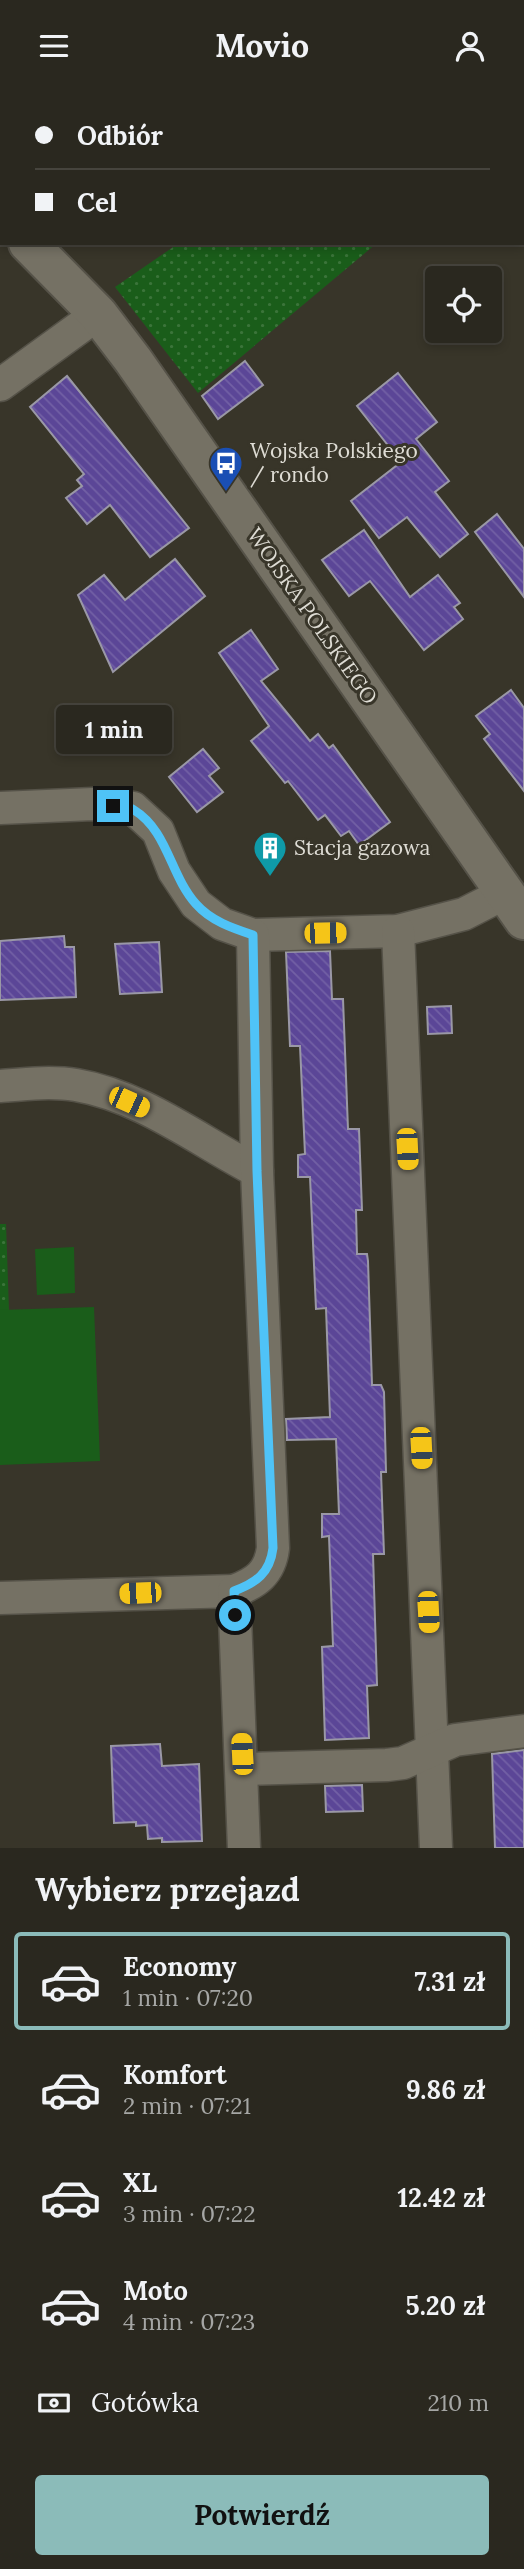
<!DOCTYPE html>
<html lang="pl">
<meta charset="utf-8">
<style>
body{margin:0;font-family:Lora,serif;background:#323028;color:#f1f3f6;height:100vh;display:flex;flex-direction:column;font-size:26px;white-space:nowrap}
*{box-sizing:border-box;margin:0}
p{font-size:23px;color:#a5a6a4}
.icon{flex:none;width:38px;height:38px;fill:none;stroke:currentColor;stroke-width:2;stroke-linecap:round;stroke-linejoin:round}
.map{position:relative;height:1757px;overflow:hidden}
.details{display:flex;flex-direction:column;background:#2a281f;flex:1}
.details>*{flex:none}
.hud{position:absolute;left:0px;top:0px;width:525px;height:154px;box-shadow:0 4px 10px #0003,0 0 0 2px #46443d;display:grid;align-content:center;height:154px;padding:0 35px;background:#2a281f}
.buttons{position:absolute;left:425px;top:175px;display:grid;gap:14px}
.buttons a{display:grid;place-items:center;width:77px;height:77px;border-radius:7px;background:#2a281f;box-shadow:0 4px 10px #0003,0 0 0 2px #46443d;font-size:35px}
.end{position:absolute;width:32px;height:32px;margin:-16px;border:9px solid #4fc3f7;background:#111;box-shadow:0 0 0 4px #111}
.from{border-radius:50%}
.bubble{position:absolute;height:49px;border-radius:7px;background:#2a281f;box-shadow:0 4px 10px #0003,0 0 0 2px #46443d;font-size:23px;font-weight:800;line-height:49px;text-align:center}
.car{position:absolute;width:21px;height:42px;margin:-21px -10px;border-radius:9px;box-shadow:0 0 5px 2px #0007;background:linear-gradient(#f5c518 24%,#345 0 40%,#f5c518 0 76%,#345 0 86%,#f5c518 0)}
.hud b{display:flex;align-items:center;gap:24px;height:66px;font-size:26px}
.hud b+b{border-top:2px solid #46443d}
.hud i{width:18px;height:18px;background:#f1f3f6}
ul{padding:0;list-style:none}
li{display:flex;align-items:center;gap:21px;height:98px;margin:0 14px 10px;padding:0 21px;border:4px solid transparent;border-radius:7px}
li div{flex:1}
li b{display:block;font-size:26px}
li em{font-style:normal;font-weight:800}
li.current{border-color:#8bbbb9}
li>.icon{width:63px;height:63px;stroke-width:1.5}
h2{padding:0 35px;font-size:32px;line-height:84px}
.pay{display:flex;align-items:center;gap:18px;height:77px;padding:0 35px;font-size:26px}
.pay p{margin-inline-start:auto}
.cta{display:flex;gap:14px;margin-top:auto;padding:14px 35px}
.cta a{flex:1;height:80px;border-radius:7px;background:#8bbbb9;color:#111;font-size:28px;font-weight:800;line-height:80px;text-align:center}
header{display:flex;justify-content:space-between;align-items:center;height:91px;padding:0 35px;background:#2a281f;font-size:32px;font-weight:800}
.map>svg:first-child{display:block}
.green{fill:url(#green-dots)}
.pitch{fill:#1a5d1a}
.building{fill:url(#building-back-hatch);stroke:#9a98a6;stroke-width:2}
.lines{fill:none;stroke-linecap:round;stroke-linejoin:round}
.minor-casing{stroke:#555248;stroke-width:35}
.tertiary-casing{stroke:#555248;stroke-width:42}
.minor{stroke:#757164;stroke-width:32}
.tertiary{stroke:#757164;stroke-width:38}
.route{stroke:#4fc3f7;stroke-width:9}
.labels{text-anchor:middle;stroke-width:6;stroke-linejoin:round;paint-order:stroke}
.poi-label{font-size:21px;fill:#dedcd4;stroke:#383529;text-anchor:start}
.street-label{font-size:21px;fill:#dedcd4;stroke:#383529}
</style>
<header><svg class="icon" aria-label="menu" viewBox="0 0 24 24"><path d="M4 6h16M4 12h16M4 18h16"/></svg>Movio<svg class="icon" aria-label="person" viewBox="0 0 24 24"><circle cx="12" cy="8" r="4"/><path d="M4 21q1-7 8-7t8 7"/></svg></header>
<div class="map">
<svg width="524" height="1757" viewBox="0 0 524 1757">
<defs>
<pattern id="green-dots" width="8" height="8" patternUnits="userSpaceOnUse" patternTransform="scale(1.75)"><rect width="8" height="8" fill="#1a5d1a"/><path d="M2 2h.1M6 6h.1" fill="none" stroke="#3b743a" stroke-width="1.8" stroke-linecap="round"/></pattern>
<pattern id="building-back-hatch" width="6" height="6" patternUnits="userSpaceOnUse" patternTransform="scale(1.75)"><rect width="6" height="6" fill="#5b4697"/><path d="M-1 5l2 2M0 0l6 6M5-1l2 2" fill="none" stroke="#7260a5"/></pattern>
</defs>
<rect width="100%" height="100%" fill="#383529"/>
<g class="green">
<path d="M179 152H377L198 302 115 196Z"/>
<path d="M0 1133H6L9 1219H0Z"/>
</g>
<g class="pitch">
<path d="M74 1156 75 1202 37 1204 35 1158Z"/>
<path d="M94 1216 100 1370 0 1374V1219Z"/>
</g>
<g class="building">
<path d="M245 270 263 294 218 328 202 305Z"/>
<path d="M398 282 437 331 416 348 449 390 435 401 468 443 440 466 407 426 379 447 351 410 401 371 357 315Z"/>
<path d="M67 285 189 437 150 466 110 414 87 433 66 407 82 395 77 389 84 383 30 316Z"/>
<path d="M497 423 524 458V506L475 441Z"/>
<path d="M364 439 410 506 438 484 460 512 454 516 463 528 424 559 370 490 349 505 322 469Z"/>
<path d="M175 468 205 505 113 581 78 504 104 484 125 509Z"/>
<path d="M251 539 278 578 261 590 310 650 318 643 329 657 333 654 390 731 359 754 349 740 341 745 325 724 318 729 288 690 285 692 251 650 269 635 219 562Z"/>
<path d="M511 599 524 617V700L484 648 490 643 476 625Z"/>
<path d="M203 658 219 677 209 685 223 701 197 721 169 686Z"/>
<path d="M64 845 65 856H74L76 906 0 909V850Z"/>
<path d="M159 851 162 901 120 903 115 853Z"/>
<path d="M330 860 332 908H343L348 1038H359L362 1119H356L357 1163H367L368 1170 372 1294H381L384 1301 386 1381H381L384 1463H373L377 1594 367 1595 369 1647 325 1649 322 1556 333 1555 329 1445 322 1446V1423H339L336 1348 287 1349 286 1328 330 1326 326 1217 316 1218 310 1086H298V1064L305 1063 300 955H290L286 861Z"/>
<path d="M451 915 452 942 428 943 427 916Z"/>
<path d="M160 1653 162 1675 199 1673 202 1750 162 1751V1747L148 1748 147 1734 136 1735V1731L114 1732 111 1655Z"/>
<path d="M524 1659V1757H495L492 1663Z"/>
<path d="M362 1694 363 1720 326 1721 325 1695Z"/>
</g>
<g class="lines">
<defs>
<g id="minor">
<path d="M0 294 98 223"/>
<path d="M0 717 93 713 133 717 158 740 174 780 196 813 222 833 253 844 398 840 464 823 505 802"/>
<path d="M398 840 436 1757"/>
<path d="M0 995C24 993 52 990 76 994 142 1005 199 1050 257 1080"/>
<path d="M0 1507 234 1500"/>
<path d="M242 1678 387 1674 403 1672 455 1649 524 1640"/>
<path d="M244 1757 234 1500C256 1492 270 1482 273 1457L257 1080 253 844"/>
</g>
<g id="tertiary">
<path d="M0 58 2 61"/>
<path d="M0 118 2 121"/>
<path d="M28 152 98 223 133 269 524 829"/>
</g>
</defs>
<use href="#minor" class="minor-casing"/>
<use href="#tertiary" class="tertiary-casing"/>
<use href="#minor" class="minor"/>
<use href="#tertiary" class="tertiary"/>
</g>
<g class="lines">
<path class="route" d="M113 715C120 716 129 715 134 719 168 740 170 784 196 813 211 830 232 837 253 844L257 1080 273 1457C270 1482 256 1492 234 1500L235 1524"/>
</g>
<defs>
<symbol id="bus-pin" viewBox="-11 -11 22 30"><path d="M0 17L-7.5 6A9.5 9.5 0 1 1 7.5 6Z" fill="#1a4fb4" stroke="#383529"/><path d="M-5-6H5V4H4V6H2V4H-2V6H-4V4H-5ZM-3.5-4V0h7V-4ZM-3.5 1.2v1.5H-2V1.2ZM2 1.2v1.5H3.5V1.2Z" fill="#fff"/></symbol>
<symbol id="building-pin" viewBox="-11 -11 22 30"><path d="M0 17L-7.5 6A9.5 9.5 0 1 1 7.5 6Z" fill="#0f9aa8" stroke="#383529"/><path d="M-4-6H4V6H1V3H-1V6H-4ZM-2.5-4.3h1.7v1.8h-1.7ZM.8-4.3h1.7v1.8H.8ZM-2.5-1h1.7V.8h-1.7ZM.8-1h1.7V.8H.8Z" fill="#fff"/></symbol>
</defs>
<g fill-rule="evenodd">
<use href="#bus-pin" x="207" y="353" width="38" height="52"/>
<use href="#building-pin" x="251" y="738" width="38" height="52"/>
</g>
<g class="labels">
<g class="poi-label">
<text x="250" y="367">Wojska Polskiego<tspan x="250" dy="24">/ rondo</tspan></text>
<text x="294" y="764">Stacja gazowa</text>
</g>
<g class="street-label">
<text transform="translate(312 525) rotate(55)" y="7">WOJSKA POLSKIEGO</text>
</g>
</g>
</svg>
<div class="buttons">
<a><svg class="icon" aria-label="locate" viewBox="0 0 24 24"><circle cx="12" cy="12" r="6"/><path d="M12 2v4M12 18v4M2 12h4M18 12h4"/></svg></a>
</div>
<i class="end from" style="left:235px;top:1524px"></i>
<i class="end" style="left:113px;top:715px"></i>
<div class="bubble" style="left:56px;top:614px;width:116px">1 min</div>
<i class="car" style="left:325px;top:842px;rotate:89deg"></i>
<i class="car" style="left:129px;top:1011px;rotate:114deg"></i>
<i class="car" style="left:407px;top:1058px;rotate:177deg"></i>
<i class="car" style="left:421px;top:1357px;rotate:177deg"></i>
<i class="car" style="left:140px;top:1502px;rotate:268deg"></i>
<i class="car" style="left:428px;top:1521px;rotate:177deg"></i>
<i class="car" style="left:242px;top:1663px;rotate:357deg"></i>
<div class="hud">
<b><i class="from"></i>Odbiór</b>
<b><i></i>Cel</b>
</div>
</div>
<section class="details">
<h2>Wybierz przejazd</h2>
<ul>
<li class="current"><svg class="icon" aria-label="car" viewBox="0 0 24 24"><path d="M5 17H2v-5l4-1 3-4h7l3 4 3 1v5h-3M9 17h6M6 11h13"/><circle cx="7" cy="17" r="2"/><circle cx="17" cy="17" r="2"/></svg><div><b>Economy</b><p>1 min · 07:20</p></div><em>7.31 zł</em></li>
<li><svg class="icon" aria-label="car" viewBox="0 0 24 24"><path d="M5 17H2v-5l4-1 3-4h7l3 4 3 1v5h-3M9 17h6M6 11h13"/><circle cx="7" cy="17" r="2"/><circle cx="17" cy="17" r="2"/></svg><div><b>Komfort</b><p>2 min · 07:21</p></div><em>9.86 zł</em></li>
<li><svg class="icon" aria-label="car" viewBox="0 0 24 24"><path d="M5 17H2v-5l4-1 3-4h7l3 4 3 1v5h-3M9 17h6M6 11h13"/><circle cx="7" cy="17" r="2"/><circle cx="17" cy="17" r="2"/></svg><div><b>XL</b><p>3 min · 07:22</p></div><em>12.42 zł</em></li>
<li><svg class="icon" aria-label="car" viewBox="0 0 24 24"><path d="M5 17H2v-5l4-1 3-4h7l3 4 3 1v5h-3M9 17h6M6 11h13"/><circle cx="7" cy="17" r="2"/><circle cx="17" cy="17" r="2"/></svg><div><b>Moto</b><p>4 min · 07:23</p></div><em>5.20 zł</em></li>
</ul>
<div class="pay"><svg class="icon" aria-label="cash" viewBox="0 0 24 24"><path d="M3 7h18v10H3z"/><circle cx="12" cy="12" r="2"/></svg>Gotówka<p>210 m</p></div>
<div class="cta"><a>Potwierdź</a></div>
</section>
